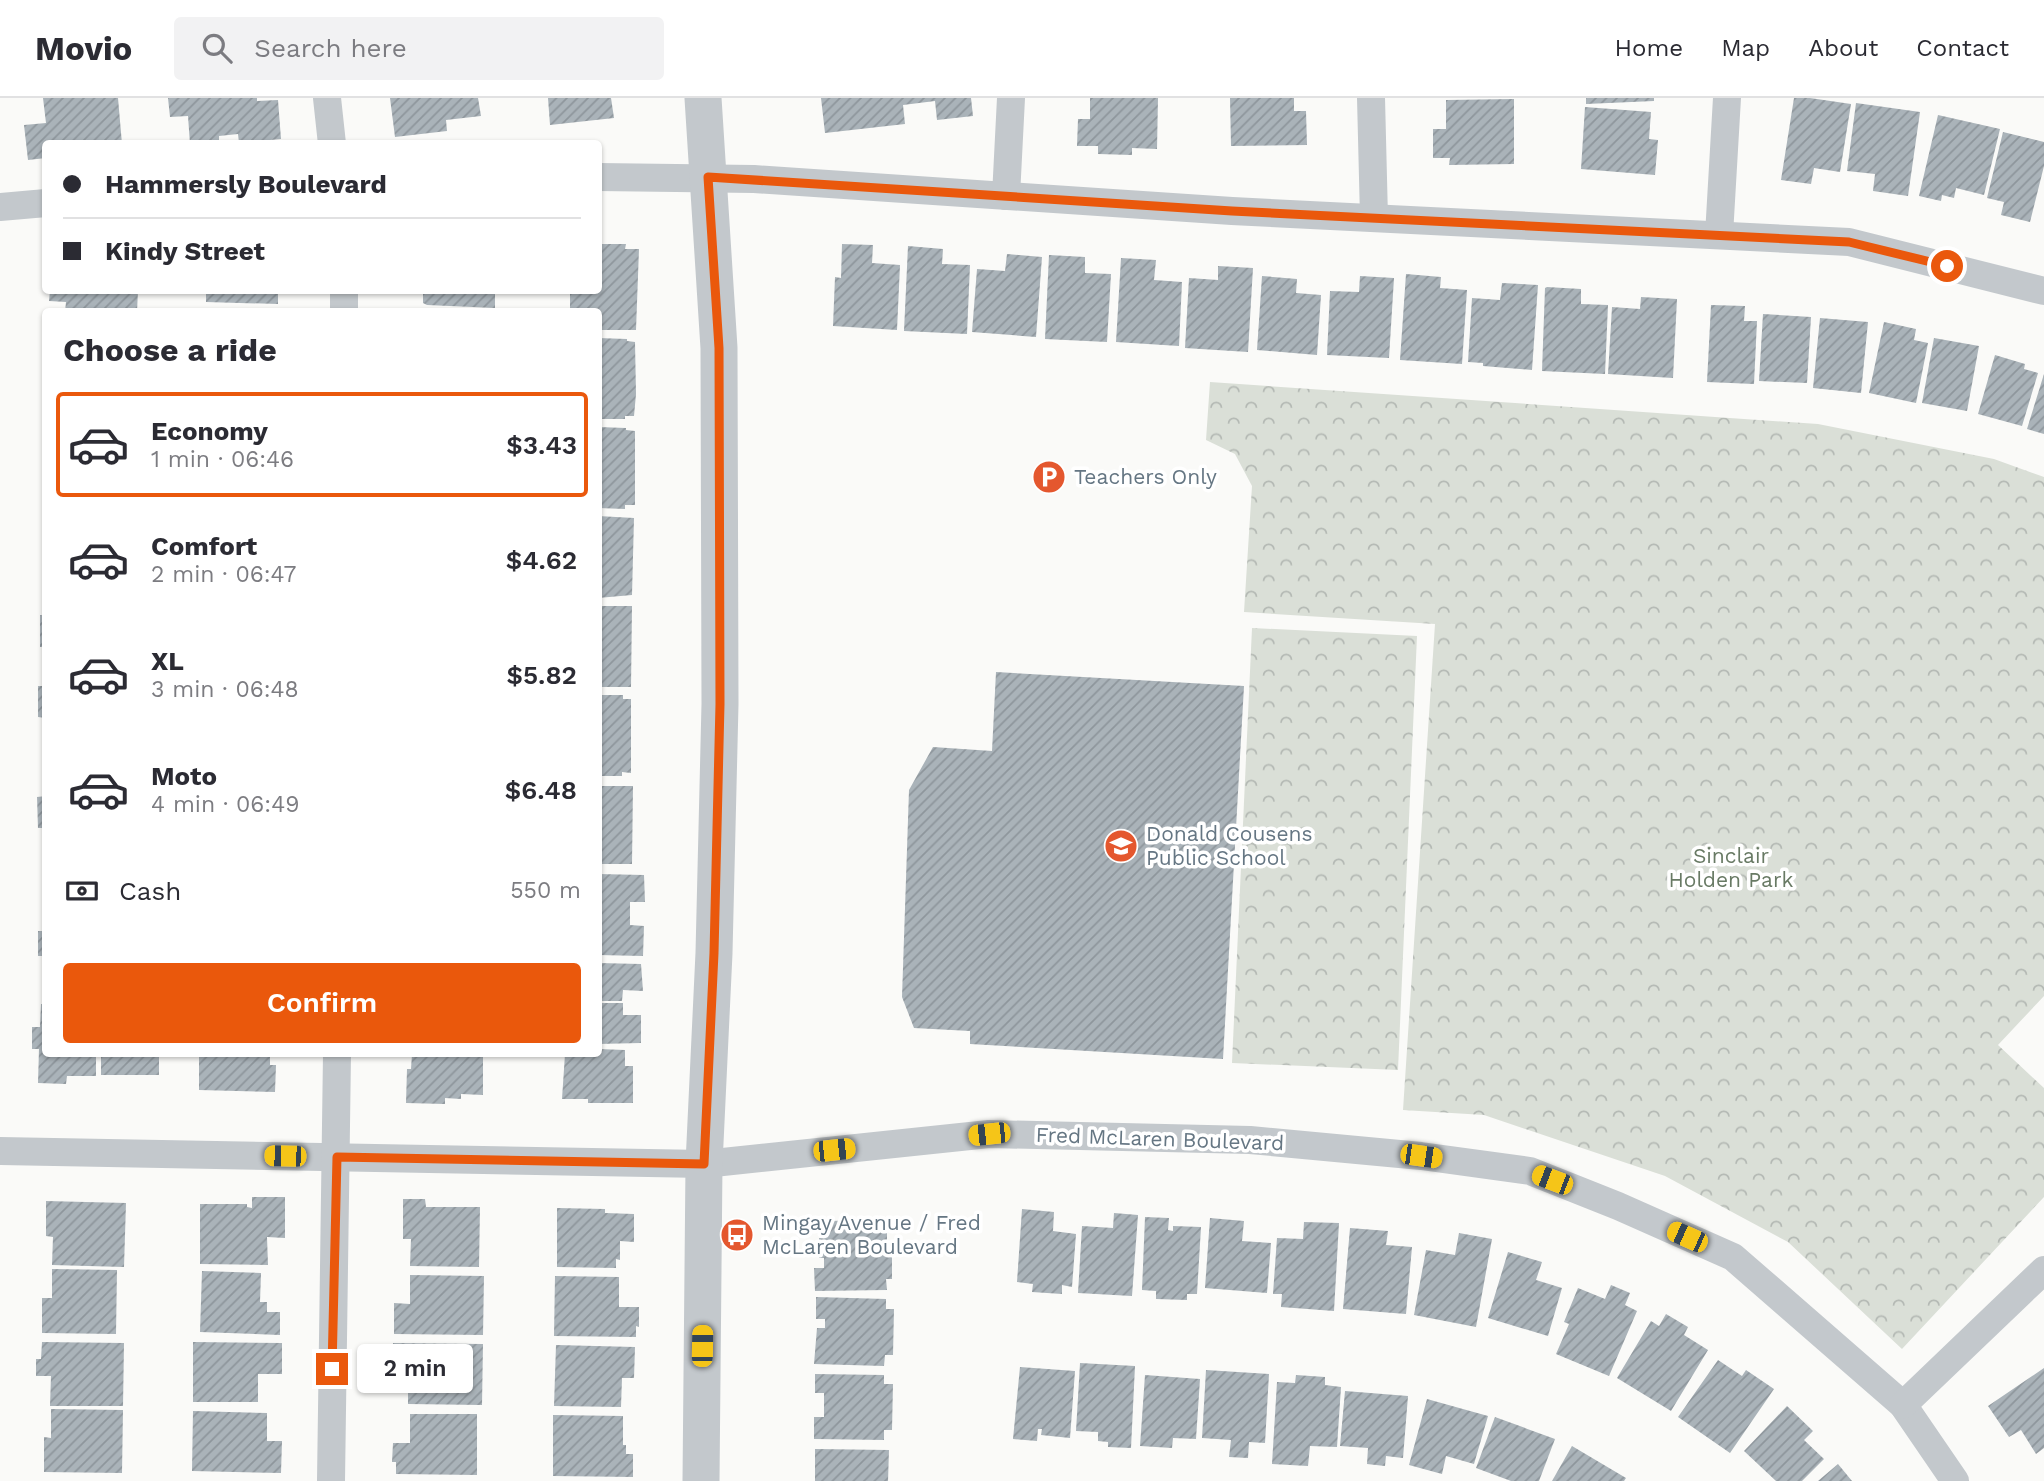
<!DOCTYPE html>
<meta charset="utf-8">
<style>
body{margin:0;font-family:"Work Sans",sans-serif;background:#f2f2f3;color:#2b2b33;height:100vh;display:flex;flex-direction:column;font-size:26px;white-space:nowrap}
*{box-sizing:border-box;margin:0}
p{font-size:23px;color:#7c7c81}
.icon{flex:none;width:38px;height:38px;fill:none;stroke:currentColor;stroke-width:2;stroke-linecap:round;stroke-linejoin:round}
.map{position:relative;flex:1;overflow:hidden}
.sheet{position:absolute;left:42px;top:210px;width:560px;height:749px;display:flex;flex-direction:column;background:#fff;border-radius:7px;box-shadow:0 2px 5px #0004}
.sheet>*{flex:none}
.top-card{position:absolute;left:42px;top:42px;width:560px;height:154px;border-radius:7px;box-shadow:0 2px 5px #0004;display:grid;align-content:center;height:154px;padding:0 21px;background:#fff}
.end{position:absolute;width:32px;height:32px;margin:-16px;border:9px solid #ea580c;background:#fff;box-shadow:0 0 0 4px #fff}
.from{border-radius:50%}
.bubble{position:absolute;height:49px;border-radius:7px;background:#fff;box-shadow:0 2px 5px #0004;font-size:23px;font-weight:600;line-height:49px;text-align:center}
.car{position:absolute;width:21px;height:42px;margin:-21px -10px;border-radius:9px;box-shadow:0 0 5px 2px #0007;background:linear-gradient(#f5c518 24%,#345 0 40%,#f5c518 0 76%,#345 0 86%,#f5c518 0)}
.top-card b{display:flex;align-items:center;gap:24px;height:66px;font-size:26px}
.top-card b+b{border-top:2px solid #e1e1e2}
.top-card i{width:18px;height:18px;background:#2b2b33}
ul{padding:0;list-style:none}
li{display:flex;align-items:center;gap:21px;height:105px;margin:0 14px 10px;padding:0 7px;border:4px solid transparent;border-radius:7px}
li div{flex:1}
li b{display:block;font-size:26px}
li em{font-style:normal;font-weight:600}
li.active{border-color:#ea580c}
li>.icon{width:63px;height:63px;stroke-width:1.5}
h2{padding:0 21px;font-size:32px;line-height:84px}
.pay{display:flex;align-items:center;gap:18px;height:77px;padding:0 21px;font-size:26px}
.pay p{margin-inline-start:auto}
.primary-button{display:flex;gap:14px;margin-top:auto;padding:14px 21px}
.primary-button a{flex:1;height:80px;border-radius:7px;background:#ea580c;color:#fff;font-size:28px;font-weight:600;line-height:80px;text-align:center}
header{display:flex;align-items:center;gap:42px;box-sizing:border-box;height:98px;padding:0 35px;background:#fff;border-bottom:2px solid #e1e1e2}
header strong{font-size:33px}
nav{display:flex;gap:38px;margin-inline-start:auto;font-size:24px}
.search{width:490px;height:63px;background:#f2f2f3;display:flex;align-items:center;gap:18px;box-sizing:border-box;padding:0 24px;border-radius:7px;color:#7c7c81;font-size:26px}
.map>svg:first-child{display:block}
.park{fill:url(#park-crowns)}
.building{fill:url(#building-hatch)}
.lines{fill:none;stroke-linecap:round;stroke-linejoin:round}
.minor{stroke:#c3c8cc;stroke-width:28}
.tertiary{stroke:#c3c8cc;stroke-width:37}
.route{stroke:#ea580c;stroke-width:9}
.labels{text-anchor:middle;stroke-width:7;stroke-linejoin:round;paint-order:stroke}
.poi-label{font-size:21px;fill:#657683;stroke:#fff;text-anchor:start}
.park-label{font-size:21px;fill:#687a64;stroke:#fff}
.street-label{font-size:21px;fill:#657683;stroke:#fff}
</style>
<header>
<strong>Movio</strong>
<div class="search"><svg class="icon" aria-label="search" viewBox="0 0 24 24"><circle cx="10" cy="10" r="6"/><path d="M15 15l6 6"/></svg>Search here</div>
<nav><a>Home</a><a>Map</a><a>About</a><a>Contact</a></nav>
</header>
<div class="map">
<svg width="2044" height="1383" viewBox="0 0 2044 1383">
<defs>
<pattern id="park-crowns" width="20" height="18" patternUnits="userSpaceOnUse" patternTransform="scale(1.75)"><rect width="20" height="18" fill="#dadfd7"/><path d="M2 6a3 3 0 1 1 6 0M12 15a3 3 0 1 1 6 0" fill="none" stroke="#b4b9b4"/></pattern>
<pattern id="building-hatch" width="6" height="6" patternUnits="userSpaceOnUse" patternTransform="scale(1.75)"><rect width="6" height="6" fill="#aab3b9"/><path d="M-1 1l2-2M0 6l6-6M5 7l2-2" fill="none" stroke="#8e969c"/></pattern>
</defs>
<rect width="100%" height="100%" fill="#fafaf8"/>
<g class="park">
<path d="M1210 284 1818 326 1994 361 2044 379V898L1998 947 2044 990V1099L1902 1251 1788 1144 1665 1078 1484 1017 1403 1012 1435 526 1244 514 1252 388 1235 356 1206 342Z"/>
<path d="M1252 530 1417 538 1398 972 1232 965Z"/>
</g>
<g class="building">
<path d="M43 0H118L122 46H46V60L28 62 24 27 46 25Z"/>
<path d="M168 0H257V3L278 2 281 41 239 45 238 36 219 38V45L190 46 188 18 170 19Z"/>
<path d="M390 0H478L481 18 446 22 447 33 395 39Z"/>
<path d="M548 0H611L614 20 550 27Z"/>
<path d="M821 0H971L973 18 937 22 935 3 903 7 905 26 825 35Z"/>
<path d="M1090 0H1158L1157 51 1132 50V57L1098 56V48H1077L1078 21H1090Z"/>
<path d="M1230 0H1294V13H1306L1307 47 1231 48Z"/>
<path d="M1586 0H1654V3L1586 6Z"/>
<path d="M1794 0H1810L1851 6 1840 74 1814 70 1811 86 1781 82Z"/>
<path d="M1514 1V66L1449 67 1450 60H1433V31H1446V2Z"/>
<path d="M1856 5 1920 14 1908 98 1873 93 1875 76 1847 73Z"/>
<path d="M1585 9 1651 14 1649 41 1658 42 1655 77 1581 71Z"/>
<path d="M1938 17 2000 31 1984 97 1956 90 1954 100 1942 97 1941 103 1919 98Z"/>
<path d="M2003 34 2044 44V68L2030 124 2001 117 2004 104 1987 100Z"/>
<path d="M598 146H626L625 151H639L636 232H598V214H570V192H598Z"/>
<path d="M842 146 873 147 872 165 900 167 897 232 833 228 835 179 841 180Z"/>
<path d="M908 148 943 151 942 166 970 167 967 236 904 233Z"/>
<path d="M1007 156 1042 159 1036 239 972 234 977 171 1005 173Z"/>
<path d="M1049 157 1085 159V175L1111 176 1107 244 1045 241Z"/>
<path d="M1121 160 1156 162 1154 182 1182 184 1179 248 1116 244Z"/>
<path d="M1218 168 1253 170 1248 254 1185 250 1189 180 1218 182Z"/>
<path d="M1406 176 1441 179 1440 190 1467 192 1462 266 1400 262Z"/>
<path d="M1262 178 1297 181 1296 195 1321 197 1317 257 1257 252Z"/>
<path d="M1360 178 1394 180 1389 260 1327 257 1330 193 1359 194Z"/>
<path d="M1502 185 1538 187 1532 272 1483 268V265L1468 264 1472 200 1500 202Z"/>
<path d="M1547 189 1581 191V206L1608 207 1605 276 1542 273 1545 190Z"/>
<path d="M50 192H138L137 214H65L66 204 49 203Z"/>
<path d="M206 192H278V206L206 204Z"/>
<path d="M423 192H495V210L427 207 423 205Z"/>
<path d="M1641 199 1677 201 1673 280 1608 276 1612 209 1640 211Z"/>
<path d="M1711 207 1745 208 1744 223H1757L1754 286 1707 284Z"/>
<path d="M1763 216 1811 219 1807 285 1759 283Z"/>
<path d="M1820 220 1868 224 1861 295 1813 290Z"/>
<path d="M1884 224 1916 231 1914 242 1928 245 1916 305 1869 295Z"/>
<path d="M598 240 627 241V243L635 244 636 296 634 318H625V321H598Z"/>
<path d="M1934 240 1979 248 1967 313 1922 305Z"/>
<path d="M1995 257 2025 266 2024 271 2038 275 2022 328 1978 316Z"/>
<path d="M2044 276V336L2027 331Z"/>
<path d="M598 329 626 330V332L635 333V407H625V411L598 410Z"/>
<path d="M598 418 634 420 632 497 598 500Z"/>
<path d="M598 508H632L631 589H598Z"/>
<rect x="40" y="517" width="6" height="32"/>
<path d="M996 574 1244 588 1223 961 970 946V933L914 930 902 899 909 692 933 649 992 653Z"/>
<path d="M38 588H46V620L38 619Z"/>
<path d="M598 597H623V601H631V675L622 674V678H598Z"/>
<path d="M598 688H633L632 766H598Z"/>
<path d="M46 698V730H38L37 699Z"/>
<path d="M598 776 644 777 645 804H630V827L644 828 643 858 598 857Z"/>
<rect x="38" y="833" width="8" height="25"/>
<path d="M598 865 641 866 643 893 623 892 622 903H598Z"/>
<path d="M598 905H623V917H641V945L598 946Z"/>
<path d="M41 906H46V956H96V978H67L66 986 38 985 39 951H32V929H40Z"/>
<path d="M598 951 625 952V968H633V1005H588V1001H562L565 956H598Z"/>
<rect x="101" y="956" width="58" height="21"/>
<path d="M199 956H270V967H276L275 994 199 992Z"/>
<path d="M412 956H483V997L461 996V1001L445 1000V1006L406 1005 407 971H411Z"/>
<path d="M252 1099H285V1140L267 1139 268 1167 200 1166V1106H247V1109L252 1110Z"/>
<path d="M403 1101H425L426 1109H480L479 1169 410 1168 411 1141H403Z"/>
<path d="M46 1103 126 1105 124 1169 52 1167 53 1139 46 1138Z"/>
<path d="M557 1110 605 1111V1115L634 1116V1144L620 1143V1162L616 1161V1170L557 1169Z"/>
<path d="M1022 1111 1054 1114 1053 1133 1076 1136 1072 1189 1062 1187V1196L1032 1194 1033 1186 1017 1184Z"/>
<path d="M1114 1115 1138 1117 1132 1198 1078 1195 1082 1128 1113 1130Z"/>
<path d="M1145 1119 1169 1120 1168 1132 1173 1133V1128L1201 1129 1197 1196H1187V1202L1156 1201V1193L1142 1192Z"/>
<path d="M1210 1120 1244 1123 1242 1143 1271 1145 1267 1195 1205 1190Z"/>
<path d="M887 1122V1157H892V1181H886L887 1192 815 1193 814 1170H824V1160H819V1140H823V1123Z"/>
<path d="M1304 1124 1339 1125 1334 1213 1281 1209 1282 1196H1273L1277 1140 1303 1141Z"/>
<path d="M1350 1130 1388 1133 1386 1147 1412 1149 1406 1216 1343 1211Z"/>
<path d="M1459 1135 1492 1141 1476 1229 1414 1217 1426 1152 1455 1157Z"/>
<path d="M1508 1154 1542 1164 1536 1182 1562 1190 1548 1238 1488 1220Z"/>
<path d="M52 1171 117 1172 116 1236 42 1235V1200H52Z"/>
<path d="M202 1173 261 1175 260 1204H267V1214H280V1237L200 1234Z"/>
<path d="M410 1177 484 1178 483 1237 394 1236V1205L410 1206Z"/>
<path d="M555 1178 619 1179V1209H639V1229L636 1228V1239L554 1238Z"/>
<path d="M1611 1187 1630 1195 1625 1207 1637 1213 1609 1278 1556 1256 1569 1226 1564 1224 1578 1190 1605 1201Z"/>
<path d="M816 1199 886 1201V1211H894L893 1257H885L884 1268 814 1266 817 1230H825V1221H816Z"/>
<path d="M1666 1216 1688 1229 1684 1237 1708 1252 1671 1313 1617 1280 1651 1223 1659 1228Z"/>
<path d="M42 1244 124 1245 123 1308H50L51 1278H36V1261H41Z"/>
<path d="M193 1244 282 1245V1276H258V1304H193Z"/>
<path d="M393 1245 483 1246 482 1307 408 1306V1277L393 1276Z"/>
<path d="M556 1247 635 1249 634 1280H622L621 1309 554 1308Z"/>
<path d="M1718 1262 1742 1278 1746 1272 1774 1291 1730 1355 1678 1319Z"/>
<path d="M1080 1265 1135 1268 1131 1350 1108 1349V1344L1098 1343V1334L1076 1333Z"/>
<path d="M1020 1269 1075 1273 1070 1340 1041 1337 1042 1331H1038L1037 1343 1013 1341Z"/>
<path d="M2044 1270V1350L2036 1356 2021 1332 2009 1339 1988 1308Z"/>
<path d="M1206 1272 1269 1276 1265 1345 1249 1344 1248 1360 1229 1359 1231 1342 1202 1340Z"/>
<path d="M815 1276 884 1277V1286H893L892 1332H884V1342L814 1341V1319H824V1295H815Z"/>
<path d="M1145 1277 1200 1281 1196 1341 1173 1340 1172 1350 1140 1348Z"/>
<path d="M1296 1277 1325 1279V1287L1341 1289 1337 1349 1310 1348 1308 1368 1272 1366 1277 1284 1295 1285Z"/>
<path d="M1345 1293 1408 1298 1403 1360 1386 1358 1385 1368 1367 1366 1368 1350 1340 1348Z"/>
<path d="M1427 1301 1488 1318 1474 1366 1446 1358 1442 1376 1409 1367Z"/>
<path d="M1787 1308 1813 1333 1804 1342 1824 1361 1802 1383H1776L1744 1353Z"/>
<path d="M51 1311 123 1312 122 1375 44 1374V1339L51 1340Z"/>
<path d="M193 1313 267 1315V1343H282L281 1375 192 1373Z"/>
<path d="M410 1316H477V1377L396 1376V1364H392L393 1345H410Z"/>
<path d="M553 1317 623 1318V1347H626V1356H633V1379L553 1378Z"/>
<path d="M1495 1319 1555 1341 1539 1383H1511L1476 1370Z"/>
<path d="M1572 1348 1626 1380 1624 1383H1552Z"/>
<path d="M815 1351 889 1352 888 1383H815Z"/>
<path d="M1838 1366 1852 1383H1818Z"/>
</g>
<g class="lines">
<g class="minor">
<path d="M327 0 332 46"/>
<path d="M1371 0 1374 120"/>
<path d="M598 79 754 81 1232 113 1849 144 2044 193"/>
<path d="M1006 98 1011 0"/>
<path d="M0 109 46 105"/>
<path d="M1719 137 1727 0"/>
<path d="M344 214V192"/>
<path d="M0 1053 704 1066 989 1036 1250 1042 1421 1058 1530 1073 1618 1108 1733 1159 1903 1307 1955 1383"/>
<path d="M1903 1307 2044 1172"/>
<path d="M331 1383 337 956"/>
</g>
<path class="tertiary" d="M701 1383 704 1066 714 855 720 606 719 250 703 0"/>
</g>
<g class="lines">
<path class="route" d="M332 1271 337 1059 704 1066 714 855 720 606 719 250 708 79 1232 113 1849 144 1947 168"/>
</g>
<defs>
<symbol id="parking-disc" viewBox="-11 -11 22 22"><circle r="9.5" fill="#e4572e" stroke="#fff"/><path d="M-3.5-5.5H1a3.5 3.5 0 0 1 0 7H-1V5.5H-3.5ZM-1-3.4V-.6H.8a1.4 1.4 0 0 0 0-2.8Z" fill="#fff"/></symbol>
<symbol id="school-disc" viewBox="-11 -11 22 22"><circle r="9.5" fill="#e4572e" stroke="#fff"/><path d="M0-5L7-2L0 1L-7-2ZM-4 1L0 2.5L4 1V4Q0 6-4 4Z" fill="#fff"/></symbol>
<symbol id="bus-disc" viewBox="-11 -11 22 22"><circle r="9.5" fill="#e4572e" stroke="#fff"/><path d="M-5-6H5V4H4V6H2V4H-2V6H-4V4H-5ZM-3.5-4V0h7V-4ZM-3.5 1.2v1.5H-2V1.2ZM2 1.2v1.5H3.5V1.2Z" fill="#fff"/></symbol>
</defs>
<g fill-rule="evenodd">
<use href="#parking-disc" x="1030" y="360" width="38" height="38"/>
<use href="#school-disc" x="1102" y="729" width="38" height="38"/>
<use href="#bus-disc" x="718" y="1118" width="38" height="38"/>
</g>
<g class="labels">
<g class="poi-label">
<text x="1074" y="386">Teachers Only</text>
<text x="1146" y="743">Donald Cousens<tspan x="1146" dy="24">Public School</tspan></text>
<text x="762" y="1132">Mingay Avenue / Fred<tspan x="762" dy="24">McLaren Boulevard</tspan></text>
</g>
<g class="park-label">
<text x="1731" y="765">Sinclair<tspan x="1731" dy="24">Holden Park</tspan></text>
</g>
<g class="street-label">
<text transform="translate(1160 1041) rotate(2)" y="7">Fred McLaren Boulevard</text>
</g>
</g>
</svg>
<i class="end from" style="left:1947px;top:168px"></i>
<i class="end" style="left:332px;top:1271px"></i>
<div class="bubble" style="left:357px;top:1246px;width:116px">2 min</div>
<i class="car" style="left:989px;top:1036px;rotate:264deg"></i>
<i class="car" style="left:834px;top:1052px;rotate:84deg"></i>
<i class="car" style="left:285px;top:1058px;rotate:271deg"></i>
<i class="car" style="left:1421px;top:1058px;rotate:98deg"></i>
<i class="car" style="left:1552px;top:1082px;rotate:291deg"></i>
<i class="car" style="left:1687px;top:1139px;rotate:294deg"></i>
<i class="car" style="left:702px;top:1248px;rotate:1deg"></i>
<div class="top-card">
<b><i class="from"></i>Hammersly Boulevard</b>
<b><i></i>Kindy Street</b>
</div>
<section class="sheet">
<h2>Choose a ride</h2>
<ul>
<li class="active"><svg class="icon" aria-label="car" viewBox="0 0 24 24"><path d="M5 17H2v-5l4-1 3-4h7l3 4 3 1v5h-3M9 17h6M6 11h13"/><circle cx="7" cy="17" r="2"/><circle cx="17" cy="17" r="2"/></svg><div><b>Economy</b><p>1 min · 06:46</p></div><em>$3.43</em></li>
<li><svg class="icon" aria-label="car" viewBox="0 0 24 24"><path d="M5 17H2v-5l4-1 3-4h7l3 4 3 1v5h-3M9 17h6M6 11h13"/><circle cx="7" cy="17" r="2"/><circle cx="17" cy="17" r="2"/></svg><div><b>Comfort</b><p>2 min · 06:47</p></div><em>$4.62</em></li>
<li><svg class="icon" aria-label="car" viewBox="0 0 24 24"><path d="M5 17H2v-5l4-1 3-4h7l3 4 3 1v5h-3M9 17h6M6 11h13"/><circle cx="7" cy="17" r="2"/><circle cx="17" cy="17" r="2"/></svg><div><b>XL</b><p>3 min · 06:48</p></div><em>$5.82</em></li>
<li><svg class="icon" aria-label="car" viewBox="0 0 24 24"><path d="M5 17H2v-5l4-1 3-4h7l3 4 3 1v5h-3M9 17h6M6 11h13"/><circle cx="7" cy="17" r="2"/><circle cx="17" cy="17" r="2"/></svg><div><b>Moto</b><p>4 min · 06:49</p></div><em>$6.48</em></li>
</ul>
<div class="pay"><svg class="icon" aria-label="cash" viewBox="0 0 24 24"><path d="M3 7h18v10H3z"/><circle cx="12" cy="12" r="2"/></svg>Cash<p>550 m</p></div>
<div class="primary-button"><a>Confirm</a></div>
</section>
</div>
